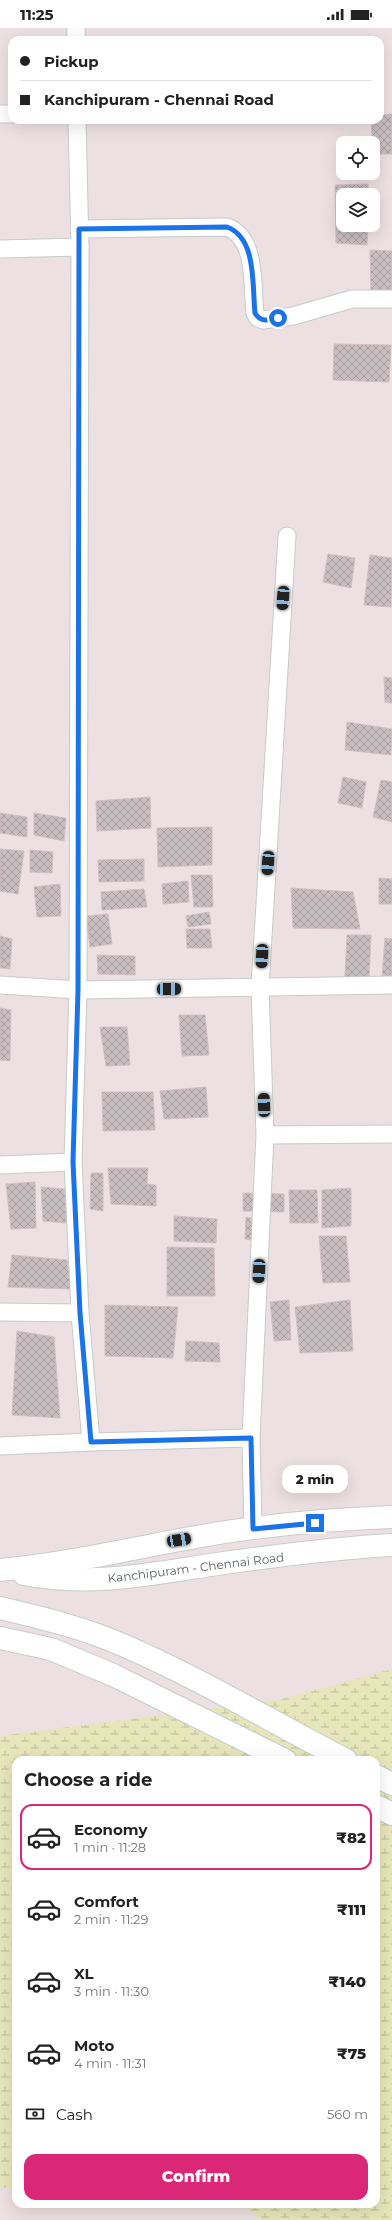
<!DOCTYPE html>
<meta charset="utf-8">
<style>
body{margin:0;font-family:Montserrat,sans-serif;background:#f2f2f2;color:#222;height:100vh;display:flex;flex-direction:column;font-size:15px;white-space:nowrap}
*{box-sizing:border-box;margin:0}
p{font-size:13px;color:#767676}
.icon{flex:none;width:22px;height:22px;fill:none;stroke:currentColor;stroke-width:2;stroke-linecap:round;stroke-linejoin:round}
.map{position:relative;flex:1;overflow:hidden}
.details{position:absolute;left:12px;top:1728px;width:368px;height:452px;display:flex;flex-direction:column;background:#fff;border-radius:12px;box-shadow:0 4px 16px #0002}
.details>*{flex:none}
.banner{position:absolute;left:8px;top:8px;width:376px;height:88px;border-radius:12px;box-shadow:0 4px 16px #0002;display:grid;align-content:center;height:88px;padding:0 12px;background:#fff}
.controls{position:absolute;left:336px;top:108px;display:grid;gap:8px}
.controls a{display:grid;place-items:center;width:44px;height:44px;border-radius:8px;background:#fff;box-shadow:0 4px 16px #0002;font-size:20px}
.end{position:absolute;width:18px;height:18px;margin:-9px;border:5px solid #1a73e8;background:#fff;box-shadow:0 0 0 2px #fff}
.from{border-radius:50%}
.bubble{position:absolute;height:28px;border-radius:12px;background:#fff;box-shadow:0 4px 16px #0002;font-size:13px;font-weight:800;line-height:28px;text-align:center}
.car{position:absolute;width:12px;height:24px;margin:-12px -6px;border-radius:5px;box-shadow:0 0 3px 1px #0007;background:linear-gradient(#222 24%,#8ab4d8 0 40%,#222 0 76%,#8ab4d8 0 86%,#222 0)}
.banner b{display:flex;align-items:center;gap:14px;height:38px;font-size:15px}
.banner b+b{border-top:1px solid #e0e0e0}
.banner i{width:10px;height:10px;background:#222}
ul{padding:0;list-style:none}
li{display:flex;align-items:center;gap:12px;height:66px;margin:0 8px 6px;padding:0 4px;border:2px solid transparent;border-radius:12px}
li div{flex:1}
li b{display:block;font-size:15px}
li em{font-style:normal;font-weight:800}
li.selected{border-color:#db2777}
li>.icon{width:36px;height:36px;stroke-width:1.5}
h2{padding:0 12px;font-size:18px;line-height:48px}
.pay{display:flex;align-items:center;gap:10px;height:44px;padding:0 12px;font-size:15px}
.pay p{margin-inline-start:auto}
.cta{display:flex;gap:8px;margin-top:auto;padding:8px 12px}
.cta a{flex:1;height:46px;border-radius:12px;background:#db2777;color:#fff;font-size:16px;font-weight:800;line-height:46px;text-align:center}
.status{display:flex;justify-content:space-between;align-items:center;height:28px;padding:0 20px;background:#fff;direction:ltr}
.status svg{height:11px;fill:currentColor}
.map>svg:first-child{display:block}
.wetland{fill:url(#wetland-marsh)}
.building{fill:url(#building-cross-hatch);stroke:#d2bec5}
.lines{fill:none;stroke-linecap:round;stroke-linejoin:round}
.minor-casing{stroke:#c4ccc9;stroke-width:19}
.secondary-casing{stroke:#c4ceca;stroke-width:24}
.minor{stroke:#fff;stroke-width:17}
.secondary{stroke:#fff;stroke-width:22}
.route{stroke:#1a73e8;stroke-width:5}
.labels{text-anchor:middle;stroke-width:4;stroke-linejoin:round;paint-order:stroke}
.street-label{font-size:12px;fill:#59625e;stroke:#fff}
</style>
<div class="status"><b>11:25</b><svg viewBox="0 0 49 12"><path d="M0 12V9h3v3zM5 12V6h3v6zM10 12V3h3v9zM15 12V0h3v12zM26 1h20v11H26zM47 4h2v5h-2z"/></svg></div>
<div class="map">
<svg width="392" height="2192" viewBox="0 0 392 2192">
<defs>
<pattern id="wetland-marsh" width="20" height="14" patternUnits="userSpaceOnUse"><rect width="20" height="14" fill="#e7e6ba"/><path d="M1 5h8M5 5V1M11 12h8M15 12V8" fill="none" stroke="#bebe9a"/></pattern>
<pattern id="building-cross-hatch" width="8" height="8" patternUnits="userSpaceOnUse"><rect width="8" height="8" fill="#c8bdc0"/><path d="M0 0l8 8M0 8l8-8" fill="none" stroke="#a59d9f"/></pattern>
</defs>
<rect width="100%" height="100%" fill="#ede0e3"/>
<path class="wetland" d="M392 1641V2192H261L241 2176H376V1732H16V2159L0 2160V1708L282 1671Z"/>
<g class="building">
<path d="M392 86V126H373L371 92H380V87Z"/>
<path d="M368 156V167H343V197H368L367 217 336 215 335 157Z"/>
<path d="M370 222 392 223V265L371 266Z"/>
<path d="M334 316 391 317 389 354 333 352Z"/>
<path d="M328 526 355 530 351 560 323 554Z"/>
<path d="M370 527 392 530 391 579 364 577Z"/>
<path d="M384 649 392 650V675L385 674Z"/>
<path d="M347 694 392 701 391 727 345 722Z"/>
<path d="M343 749 366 754 362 780 338 775Z"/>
<path d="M381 752 392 754V794L373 789Z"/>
<path d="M150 769 151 800 97 803 96 773Z"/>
<path d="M0 785 27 789V809L0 805Z"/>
<path d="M34 785 66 790 64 813 34 807Z"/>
<path d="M212 799V837L158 839 157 800Z"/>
<path d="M0 821 24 823 18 866 0 863Z"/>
<path d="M30 822 53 824 52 845 30 844Z"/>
<path d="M144 831V853L99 854 98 832Z"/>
<path d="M191 847H212L213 879H194Z"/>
<path d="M379 850 392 851V876H379Z"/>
<path d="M188 853 189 874 163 876 162 856Z"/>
<path d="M60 856 61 888 37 889 34 859Z"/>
<path d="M291 860 353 864 360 901 293 900Z"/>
<path d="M144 861 147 879 102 882 101 864Z"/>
<path d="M209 884 211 896 188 899 186 888Z"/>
<path d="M108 886 112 916 90 919 86 888Z"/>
<path d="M186 901H210L212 920H187Z"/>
<path d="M347 907H371L369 952 345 949Z"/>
<path d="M0 908 12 911 10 941 0 940Z"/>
<path d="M385 910 392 911V950H382Z"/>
<path d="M97 927 135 928V947L98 946Z"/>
<path d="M0 980 11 982 10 1033 0 1032Z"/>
<path d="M179 987H205L209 1027 182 1028Z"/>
<path d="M100 999H127L130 1037 106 1038Z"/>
<path d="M206 1059 208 1089 164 1091 160 1063Z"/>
<path d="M102 1064H153L155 1102 103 1103Z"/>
<path d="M108 1140H148L147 1156 156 1157V1178L111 1176Z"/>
<path d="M91 1145H103V1183L90 1181Z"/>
<path d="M35 1154 36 1200 11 1201 6 1156Z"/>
<path d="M41 1159 65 1161 66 1195 43 1193Z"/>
<path d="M351 1160V1198L322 1200V1162Z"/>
<path d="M289 1162H317L318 1195H290Z"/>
<path d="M243 1165 284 1166V1184L243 1183Z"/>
<path d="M174 1188 217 1191 216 1215 174 1213Z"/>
<path d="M246 1189 262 1193 261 1214 245 1211Z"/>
<path d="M319 1208H346L350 1254 323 1255Z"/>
<path d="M167 1219 214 1220 215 1268H167Z"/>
<path d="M12 1227 67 1232 71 1261 8 1259Z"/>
<path d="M289 1272 291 1312 274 1313 270 1274Z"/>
<path d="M350 1272 353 1323 300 1325 295 1279Z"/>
<path d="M105 1277 178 1279 173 1330 105 1328Z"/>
<path d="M17 1303 54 1309 60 1390 12 1387Z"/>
<path d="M186 1313 219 1315 220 1334 185 1333Z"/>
</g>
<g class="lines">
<defs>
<g id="minor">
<path d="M76 0V12"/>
<path d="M0 86H12"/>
<path d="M77 92 80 219 78 962 73 1134 80 1285 91 1414"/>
<path d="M79 201 227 199C257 210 252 258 255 285L258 290 263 292 293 288 352 271H392"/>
<path d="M0 221 80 219"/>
<path d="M0 957 78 962 392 957"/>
<path d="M265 1107 392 1106"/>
<path d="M0 1137 73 1134"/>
<path d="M0 1284 80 1285"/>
<path d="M0 1418 91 1414 251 1410"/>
<path d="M253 1501 251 1410 265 1107 260 959 287 508"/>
</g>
<g id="secondary">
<path d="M0 1542C74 1535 146 1517 219 1505 276 1496 335 1491 392 1489"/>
<path d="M24 1546C91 1559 151 1546 217 1536 274 1528 334 1520 392 1517"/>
<path d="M0 1580C42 1590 85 1600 125 1618 201 1651 272 1694 346 1732"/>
<path d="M0 1610 51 1621 113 1647 285 1732"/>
<path d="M376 1748 392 1756"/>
<path d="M376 1778 392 1786"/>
</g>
</defs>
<use href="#minor" class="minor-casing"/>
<use href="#secondary" class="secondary-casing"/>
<use href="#minor" class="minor"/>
<use href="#secondary" class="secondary"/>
</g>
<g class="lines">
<path class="route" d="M278 290C268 292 261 295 255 285 252 257 257 210 227 199L79 201 78 962 73 1134 80 1285 91 1414 251 1410 253 1501 315 1495"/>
</g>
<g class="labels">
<g class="street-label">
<text transform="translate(196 1540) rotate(-7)" y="4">Kanchipuram - Chennai Road</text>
</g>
</g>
</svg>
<div class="controls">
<a><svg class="icon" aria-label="locate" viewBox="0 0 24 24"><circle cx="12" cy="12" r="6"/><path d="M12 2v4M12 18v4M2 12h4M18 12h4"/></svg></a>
<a><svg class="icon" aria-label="layers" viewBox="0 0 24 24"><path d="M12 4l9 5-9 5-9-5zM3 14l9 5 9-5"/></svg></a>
</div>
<i class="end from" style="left:278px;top:290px"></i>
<i class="end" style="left:315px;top:1495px"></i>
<div class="bubble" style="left:282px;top:1437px;width:66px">2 min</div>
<i class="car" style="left:283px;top:570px;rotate:184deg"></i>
<i class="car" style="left:268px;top:835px;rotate:184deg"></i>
<i class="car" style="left:262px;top:928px;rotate:183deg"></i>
<i class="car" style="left:169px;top:961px;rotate:89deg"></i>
<i class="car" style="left:264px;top:1077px;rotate:358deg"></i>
<i class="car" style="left:259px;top:1243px;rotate:183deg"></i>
<i class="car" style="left:179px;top:1512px;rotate:80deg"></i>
<div class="banner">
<b><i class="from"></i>Pickup</b>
<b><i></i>Kanchipuram - Chennai Road</b>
</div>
<section class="details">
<h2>Choose a ride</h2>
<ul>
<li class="selected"><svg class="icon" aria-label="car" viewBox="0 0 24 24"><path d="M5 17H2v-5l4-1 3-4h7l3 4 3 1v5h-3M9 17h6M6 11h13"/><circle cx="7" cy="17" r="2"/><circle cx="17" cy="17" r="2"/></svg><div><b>Economy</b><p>1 min · 11:28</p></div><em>₹82</em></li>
<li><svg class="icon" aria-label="car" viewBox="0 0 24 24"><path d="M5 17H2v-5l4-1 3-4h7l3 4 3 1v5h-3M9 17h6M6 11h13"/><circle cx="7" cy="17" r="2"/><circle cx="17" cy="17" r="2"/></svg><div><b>Comfort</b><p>2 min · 11:29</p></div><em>₹111</em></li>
<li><svg class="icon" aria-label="car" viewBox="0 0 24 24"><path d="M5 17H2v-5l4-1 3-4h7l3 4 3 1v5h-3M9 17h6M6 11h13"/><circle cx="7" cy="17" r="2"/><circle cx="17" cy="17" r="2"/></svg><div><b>XL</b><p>3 min · 11:30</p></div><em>₹140</em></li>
<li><svg class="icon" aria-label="car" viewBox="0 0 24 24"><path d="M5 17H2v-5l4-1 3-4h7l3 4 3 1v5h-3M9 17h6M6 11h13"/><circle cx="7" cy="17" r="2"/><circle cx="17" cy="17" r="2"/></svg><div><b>Moto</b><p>4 min · 11:31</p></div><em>₹75</em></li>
</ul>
<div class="pay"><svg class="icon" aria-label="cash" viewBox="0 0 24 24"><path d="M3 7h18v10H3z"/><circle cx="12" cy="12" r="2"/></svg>Cash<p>560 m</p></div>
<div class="cta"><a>Confirm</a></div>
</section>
</div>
